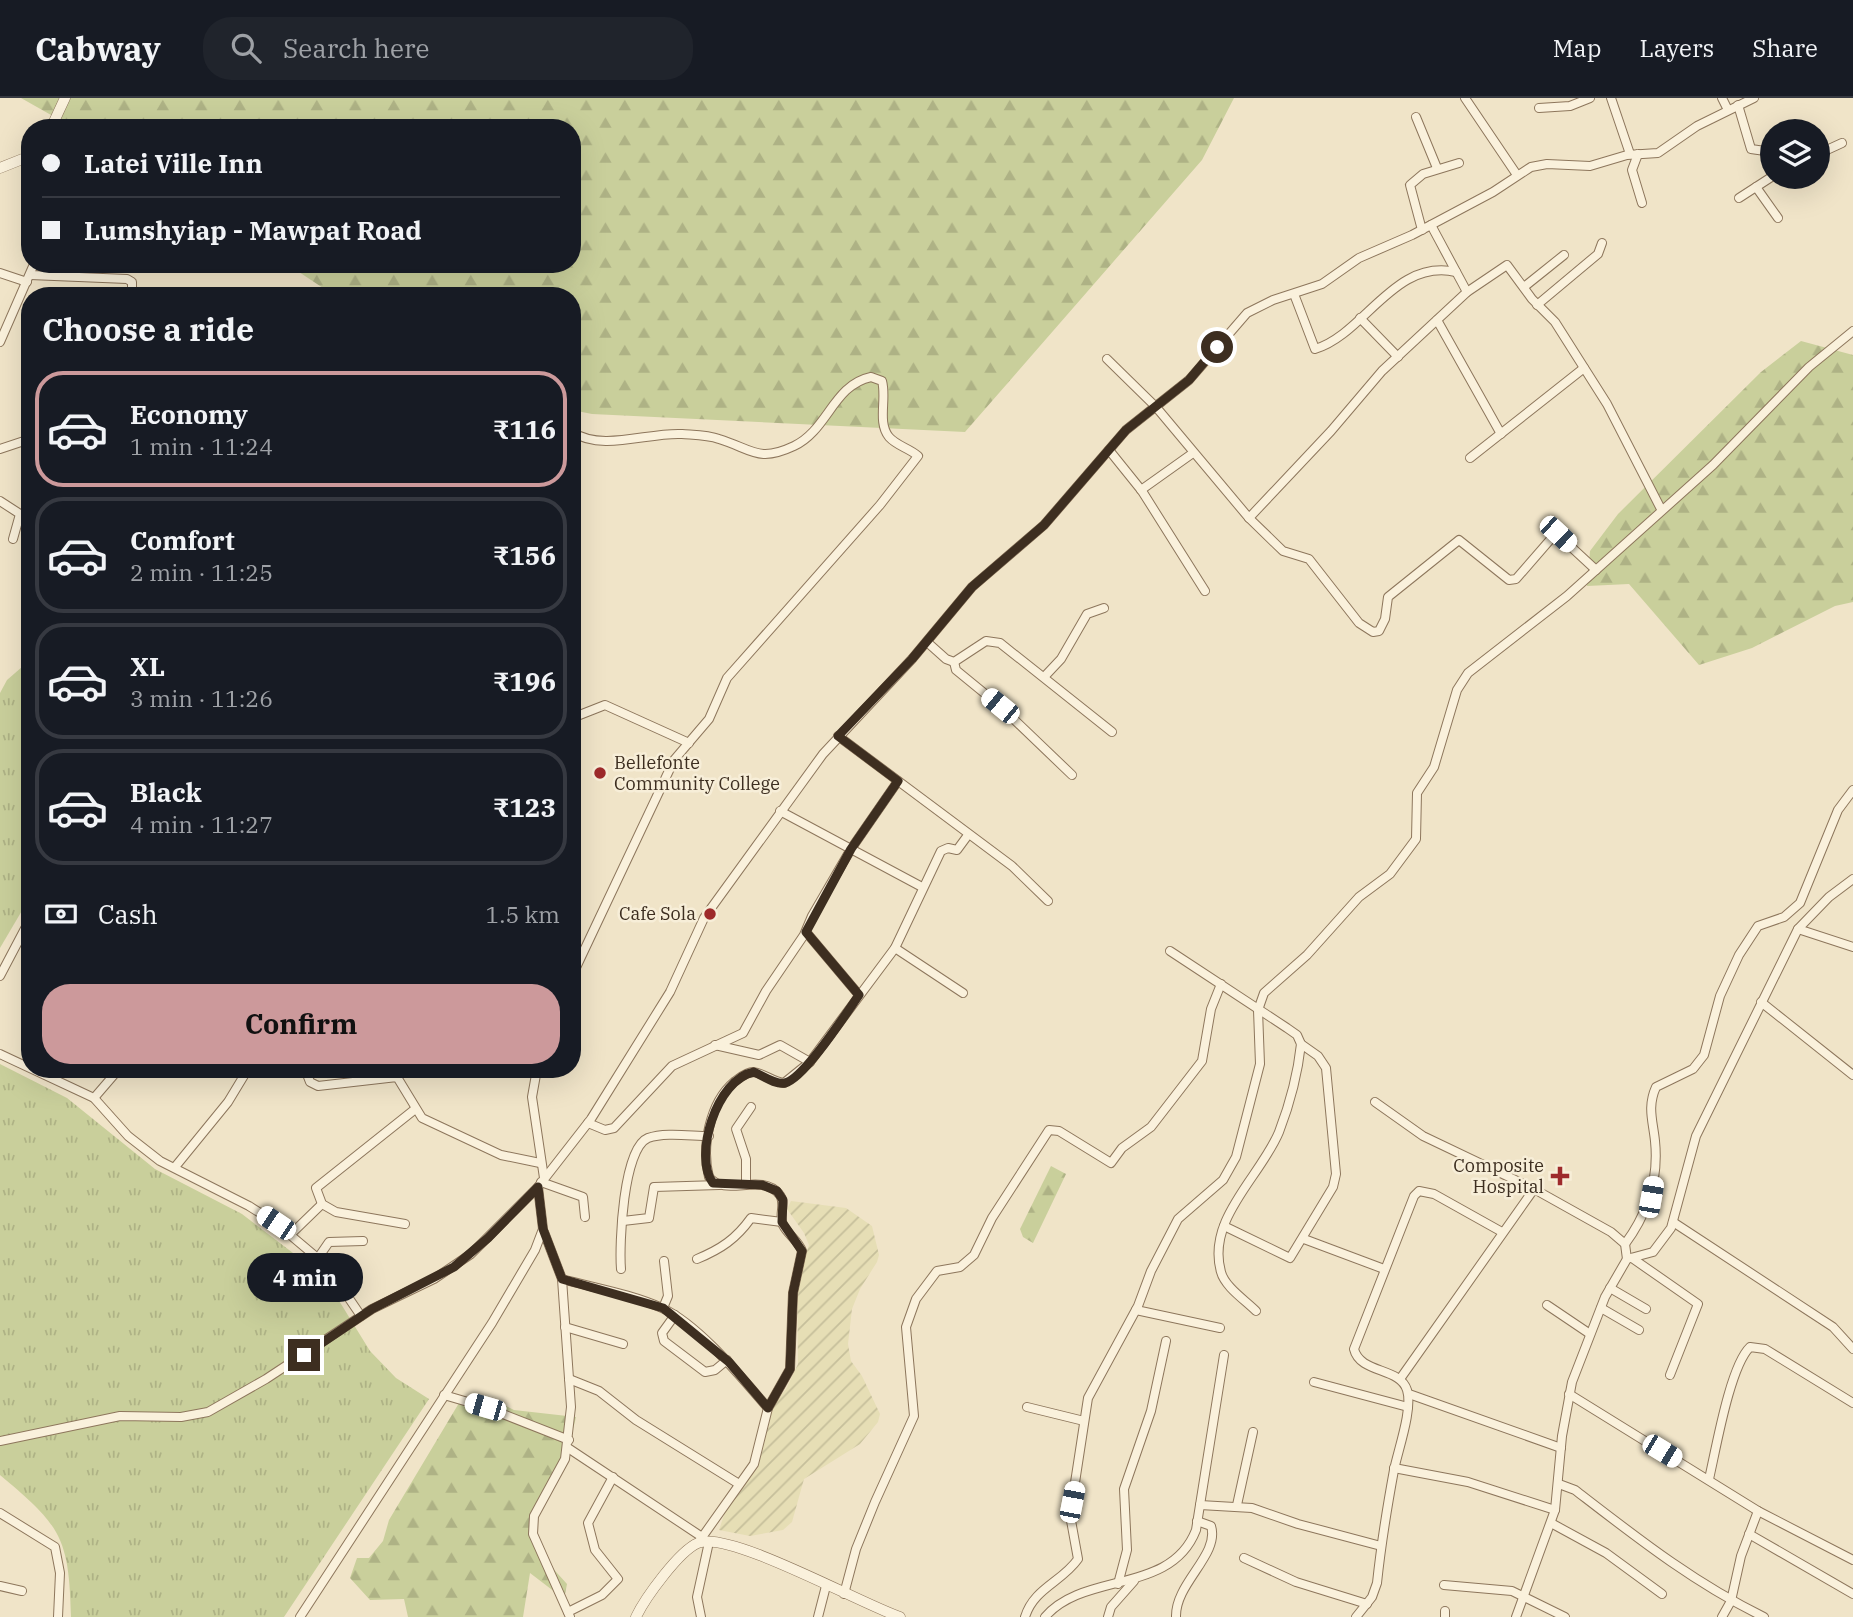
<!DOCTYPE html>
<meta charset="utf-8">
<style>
body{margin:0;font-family:"IBM Plex Serif",serif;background:#20242c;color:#f1f3f6;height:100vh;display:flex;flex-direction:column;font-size:26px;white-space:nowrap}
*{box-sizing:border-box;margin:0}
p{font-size:23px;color:#9ea1a6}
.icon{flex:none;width:38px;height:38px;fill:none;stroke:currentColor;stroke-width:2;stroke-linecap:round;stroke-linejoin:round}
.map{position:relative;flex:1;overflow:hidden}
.panel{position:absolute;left:21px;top:189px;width:560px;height:791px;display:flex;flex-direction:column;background:#171b24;border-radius:28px;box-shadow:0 7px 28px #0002}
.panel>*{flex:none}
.hud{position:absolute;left:21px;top:21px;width:560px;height:154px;border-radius:28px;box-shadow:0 7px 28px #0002;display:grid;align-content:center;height:154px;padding:0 21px;background:#171b24}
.tools{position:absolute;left:1760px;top:21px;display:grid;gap:14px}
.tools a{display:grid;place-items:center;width:70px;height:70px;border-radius:50%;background:#171b24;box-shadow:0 7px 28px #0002;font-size:35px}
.end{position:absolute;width:32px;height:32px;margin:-16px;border:9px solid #3d2e20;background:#fff;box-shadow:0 0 0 4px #fff}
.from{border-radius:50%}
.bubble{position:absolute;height:49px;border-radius:24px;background:#171b24;box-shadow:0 7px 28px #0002;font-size:23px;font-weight:700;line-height:49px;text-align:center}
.car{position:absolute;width:21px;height:42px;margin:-21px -10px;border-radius:9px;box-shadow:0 0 5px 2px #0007;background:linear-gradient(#fff 24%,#345 0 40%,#fff 0 76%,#345 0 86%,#fff 0)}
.hud b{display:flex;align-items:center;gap:24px;height:66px;font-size:26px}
.hud b+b{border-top:2px solid #363941}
.hud i{width:18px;height:18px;background:#f1f3f6}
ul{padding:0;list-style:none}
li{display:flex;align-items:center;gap:21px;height:116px;margin:0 14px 10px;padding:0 7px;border:4px solid #363941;border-radius:28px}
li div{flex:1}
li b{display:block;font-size:26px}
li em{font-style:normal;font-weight:700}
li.on{border-color:#cc999b}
li>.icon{width:63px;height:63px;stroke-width:1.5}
h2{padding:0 21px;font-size:32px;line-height:84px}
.pay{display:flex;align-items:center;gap:18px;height:77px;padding:0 21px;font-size:26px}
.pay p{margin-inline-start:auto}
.button{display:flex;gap:14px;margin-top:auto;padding:14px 21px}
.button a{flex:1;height:80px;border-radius:28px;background:#cc999b;color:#111;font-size:28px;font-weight:700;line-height:80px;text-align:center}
header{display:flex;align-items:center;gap:42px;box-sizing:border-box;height:98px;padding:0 35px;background:#171b24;border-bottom:2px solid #363941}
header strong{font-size:33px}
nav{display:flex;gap:38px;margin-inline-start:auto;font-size:24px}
.search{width:490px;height:63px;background:#20242c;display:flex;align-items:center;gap:18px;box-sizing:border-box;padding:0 24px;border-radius:28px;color:#9ea1a6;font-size:26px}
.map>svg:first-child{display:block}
.farmland{fill:url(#farmland-furrows)}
.grass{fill:url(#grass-tufts)}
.forest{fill:url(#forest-firs)}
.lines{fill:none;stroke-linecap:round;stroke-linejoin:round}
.minor-casing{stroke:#8d765c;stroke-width:10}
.tertiary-casing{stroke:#8d765c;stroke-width:11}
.minor{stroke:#faf1dc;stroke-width:8}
.tertiary{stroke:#faf1dc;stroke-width:10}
.route{stroke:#3d2e20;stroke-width:9}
.poi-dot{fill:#9e2a2b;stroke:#f7eed8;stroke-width:2.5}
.labels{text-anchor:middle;stroke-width:5;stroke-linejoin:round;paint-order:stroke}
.poi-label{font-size:18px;fill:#3d2e20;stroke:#f7eed8;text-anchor:end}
</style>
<header>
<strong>Cabway</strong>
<div class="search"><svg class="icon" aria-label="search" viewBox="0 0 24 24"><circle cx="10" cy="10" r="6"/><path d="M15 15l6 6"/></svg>Search here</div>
<nav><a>Map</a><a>Layers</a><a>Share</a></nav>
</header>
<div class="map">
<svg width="1853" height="1519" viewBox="0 0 1853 1519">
<defs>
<pattern id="farmland-furrows" width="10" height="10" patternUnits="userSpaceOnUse" patternTransform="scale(1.75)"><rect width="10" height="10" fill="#e6deb5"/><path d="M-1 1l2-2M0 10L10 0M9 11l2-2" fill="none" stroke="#c6bf9b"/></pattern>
<pattern id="grass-tufts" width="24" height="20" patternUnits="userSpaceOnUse" patternTransform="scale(1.75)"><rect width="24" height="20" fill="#c9cf9b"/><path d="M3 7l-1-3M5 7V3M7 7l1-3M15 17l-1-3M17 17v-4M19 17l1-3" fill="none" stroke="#aeb285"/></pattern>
<pattern id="forest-firs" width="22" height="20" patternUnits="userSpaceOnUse" patternTransform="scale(1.75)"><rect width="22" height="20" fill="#c9cf9b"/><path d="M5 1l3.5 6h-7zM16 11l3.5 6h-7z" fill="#aeb285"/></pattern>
</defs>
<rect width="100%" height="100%" fill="#f0e4c8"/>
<path class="farmland" d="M791 1103 846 1110 872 1128 879 1157 877 1164 860 1191 852 1211 848 1246 851 1263 862 1278 880 1316 878 1324 860 1346 804 1381 792 1424 783 1432 750 1438 719 1432 729 1402 758 1370 773 1307 786 1291 798 1266 797 1180 809 1147 804 1135 787 1111Z"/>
<g class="grass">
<path d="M30 562V799L0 850V595L7 582Z"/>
<path d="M0 966 67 1000 155 1071 242 1116 314 1171 333 1193 370 1253 396 1280 429 1301 284 1519H71C69 1439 61 1428 0 1377Z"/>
</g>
<g class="forest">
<path d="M21 0H1234L1202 62 965 334 592 316 572 312V198H335L287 166H572V30H74Z"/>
<path d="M1801 243 1853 257V504L1835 508 1752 550 1699 567 1629 486 1587 488 1590 453 1618 416 1761 274Z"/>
<path d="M1051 1068 1066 1076 1033 1145 1023 1139 1020 1131Z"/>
<path d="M486 1298 514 1312 576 1319C568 1363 516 1416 546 1461 552 1470 560 1478 567 1486L564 1501 530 1475 523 1519H408L404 1501 370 1502 350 1480 357 1460H369L383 1443 389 1422 462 1300Z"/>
</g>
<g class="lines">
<defs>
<g id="minor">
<path d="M1465 0 1517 77"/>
<path d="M1611 0 1630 56"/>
<path d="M1722 0 1728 12"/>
<path d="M1738 7 1751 51 1765 53 1773 61"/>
<path d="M1539 10 1570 8 1590 0"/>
<path d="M1416 19 1437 70"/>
<path d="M1638 56 1632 72 1642 105"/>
<path d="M1818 56 1842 45"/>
<path d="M1756 89 1778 120"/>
<path d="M1739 100 1773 78"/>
<path d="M1431 127 1467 194"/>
<path d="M1422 132 1410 87 1423 76 1459 65"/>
<path d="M0 175 27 184"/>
<path d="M30 177 127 181 132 184V198"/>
<path d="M1524 189 1564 157"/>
<path d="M1294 196 1315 251C1365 236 1394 160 1456 174"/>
<path d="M1537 207 1598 156 1602 145"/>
<path d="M1360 220 1398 259"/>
<path d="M1437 222 1501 336"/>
<path d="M0 244 34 166"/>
<path d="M1107 261 1156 309 1249 420 1283 453 1309 461 1359 525 1373 534 1379 533 1385 521 1388 499 1459 442 1509 482 1516 481 1556 435 1596 472"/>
<path d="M572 334C603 354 648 334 682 336 694 337 708 337 719 341 752 351 758 365 794 348 828 332 833 287 871 279L882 283C887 301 877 324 889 339 897 348 909 350 918 358L880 407 727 580 709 621 674 662 572 878"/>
<path d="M0 351 30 341"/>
<path d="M1109 352 1142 393 1205 493"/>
<path d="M1470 360 1584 270"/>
<path d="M1141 392 1193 355"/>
<path d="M0 403 20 416 13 441"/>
<path d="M1249 420 1331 333 1382 273 1467 194 1507 167 1532 201 1555 224 1607 306 1661 411"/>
<path d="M927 544 946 561 954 564 986 543 1000 545 1112 634"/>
<path d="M954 564 956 572 1000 608 1072 677"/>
<path d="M1045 578 1061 561 1087 516 1104 510"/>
<path d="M572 620 605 607 689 645"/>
<path d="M838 638 1012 768 1048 803"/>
<path d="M780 713 922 789"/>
<path d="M1798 831 1853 849"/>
<path d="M806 834 859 897"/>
<path d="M895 850 963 895"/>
<path d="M1170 853 1287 930 1297 937 1301 946C1298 974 1289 1008 1279 1034 1261 1078 1206 1121 1221 1174 1225 1189 1245 1202 1256 1213"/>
<path d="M0 878 30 821"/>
<path d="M1761 904 1853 977"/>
<path d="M715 947 759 957 780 947 810 964"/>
<path d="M0 956 94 1000 128 1038 160 1063 249 1108 276 1125 327 1168 361 1218"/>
<path d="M305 971 310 984 318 988 397 979 422 1020 501 1057 540 1065"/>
<path d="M537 971 532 999 544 1080"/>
<path d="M94 1000 119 971"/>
<path d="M1375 1004 1423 1038 1534 1091 1611 1134 1625 1146 1627 1161"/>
<path d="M588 1025 605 1032 614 1030 672 968 743 935 766 893 804 837 812 818 851 751 898 683"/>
<path d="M175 1069 228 1004 248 971"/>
<path d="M541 1084 583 1099 585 1119"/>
<path d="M746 1086V1061L736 1031 751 1009"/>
<path d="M623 1123 649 1120 654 1089 719 1087"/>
<path d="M1673 1124 1833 1229 1853 1251"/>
<path d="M405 1126 336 1114 322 1106 316 1090 414 1012"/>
<path d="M1224 1128 1290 1160 1333 1089 1336 1076 1326 970 1318 958 1301 946"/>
<path d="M544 1134 562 1181 571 1309 565 1361 534 1418 533 1436 570 1519"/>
<path d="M290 1137 322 1106"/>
<path d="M1304 1141 1384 1171"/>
<path d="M1625 1146C1648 1115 1659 1082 1655 1043 1653 1023 1647 1009 1656 989L1693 971 1704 957 1720 898 1739 857 1758 828 1784 819 1800 805 1838 712 1853 692"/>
<path d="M318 1160 329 1144 363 1143"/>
<path d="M1632 1160 1698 1206 1670 1277"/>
<path d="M697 1161C721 1151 736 1141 751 1120L782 1124"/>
<path d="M621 1171C619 1147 623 1050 648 1040 665 1034 691 1038 709 1038"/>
<path d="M562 1181C595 1190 631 1196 662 1210 699 1227 741 1279 768 1310"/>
<path d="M1610 1190 1646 1211"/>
<path d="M1547 1207 1590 1236"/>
<path d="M663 1210 668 1198 664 1163"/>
<path d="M1601 1210 1639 1232"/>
<path d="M1136 1212 1220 1230"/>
<path d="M675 1217 662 1235 664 1243 705 1274 715 1272 727 1262"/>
<path d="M565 1229 623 1246"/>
<path d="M569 1281 599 1293 636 1322 739 1386"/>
<path d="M1400 1281 1534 1091"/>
<path d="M1314 1284 1408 1309"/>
<path d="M1409 1296 1561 1350"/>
<path d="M1569 1296 1758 1413 1853 1462"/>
<path d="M444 1297 485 1309 569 1342"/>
<path d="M1027 1309 1084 1323"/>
<path d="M0 1343 120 1318 181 1319 208 1314 266 1281 372 1211 434 1181 471 1156 538 1089 591 1021 670 894 704 820 823 656 912 561 972 489 1044 427 1126 332 1189 282 1247 215 1273 202 1322 186 1359 160 1412 137 1493 94 1531 69 1547 66 1590 68 1627 57 1658 55 1697 28 1754 0"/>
<path d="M568 1350 702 1439"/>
<path d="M1394 1370 1468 1384 1555 1412"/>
<path d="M1709 1381C1716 1351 1730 1268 1750 1249L1765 1251 1853 1305"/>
<path d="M1559 1386 1575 1392C1636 1439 1694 1485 1764 1519"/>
<path d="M1200 1407 1252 1410 1298 1426 1381 1448"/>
<path d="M1237 1407 1253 1334"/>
<path d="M0 1415 55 1449 60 1475 58 1519"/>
<path d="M1551 1425 1606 1455 1662 1496"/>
<path d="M1749 1436 1853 1496"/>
<path d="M698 1445 754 1366 768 1310 790 1271 793 1195 802 1153C798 1142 788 1137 783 1127 778 1117 787 1105 779 1096 761 1074 725 1100 709 1079 701 1049 710 1004 734 984 740 980 746 974 753 974 764 975 773 984 784 985L810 964 895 850 941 753 948 750 957 752 968 737"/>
<path d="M1244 1460 1296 1484 1367 1506"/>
<path d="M1118 1486 1127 1452 1124 1391 1151 1313 1166 1243"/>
<path d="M1444 1487 1512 1493 1565 1519"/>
<path d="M0 1488 22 1493"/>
<path d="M844 1496 856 1451 875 1404 914 1318 906 1229 916 1201 937 1173 960 1169 974 1157 992 1120 1049 1032 1059 1033 1111 1065 1122 1050 1151 1029 1202 963 1211 911 1221 886"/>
<path d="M1445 1513V1519"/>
<path d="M568 1514 602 1497 618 1481 595 1452 588 1425 613 1379"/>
<path d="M300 1519 492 1225 535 1152 543 1131 538 1089"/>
<path d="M701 1519 697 1499 709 1444"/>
<path d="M818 1519 826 1488"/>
<path d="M1025 1519C1034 1490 1062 1484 1078 1461L1070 1417 1088 1300 1138 1208 1151 1173 1178 1121 1223 1082 1236 1059 1260 966 1258 912 1264 895 1307 857 1359 799 1390 776 1416 741 1417 695 1434 669 1457 592 1468 575 1567 498 1713 367 1809 269 1853 233"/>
<path d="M1045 1519C1084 1473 1171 1497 1196 1432L1224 1257"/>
<path d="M1108 1519 1111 1509 1134 1483"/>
<path d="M1176 1519C1175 1485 1220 1457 1211 1428L1197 1423"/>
<path d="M1356 1519 1372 1499 1377 1485C1381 1447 1387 1410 1394 1372 1398 1352 1413 1311 1407 1292 1400 1269 1360 1276 1354 1251L1414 1098 1419 1093 1434 1096 1502 1134"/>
<path d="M1516 1519 1555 1412 1562 1338 1572 1284 1605 1199 1627 1161 1653 1154 1671 1130 1696 1038 1798 831 1829 799 1853 781"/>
<path d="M1722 1519 1731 1503 1741 1458 1758 1413"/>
</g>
<g id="tertiary">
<path d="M51 30 65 0"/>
<path d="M0 70 30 58"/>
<path d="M636 1519C645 1500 679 1453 698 1445 729 1432 861 1506 900 1519"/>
</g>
</defs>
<use href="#minor" class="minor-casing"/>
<use href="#tertiary" class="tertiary-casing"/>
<use href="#minor" class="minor"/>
<use href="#tertiary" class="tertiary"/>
</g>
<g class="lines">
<path class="route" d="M304 1257 372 1211 454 1169 488 1140 538 1089 543 1131 562 1181 663 1210 729 1264 768 1310 790 1271 793 1195 802 1153 782 1124 783 1102 777 1093 762 1087 713 1085C693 1059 716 981 754 974 763 978 776 987 785 985 804 981 847 914 859 897L806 834 851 751 898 683 838 638 912 561 972 489 1044 427 1126 332 1189 282 1217 249"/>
</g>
<g class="poi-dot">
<circle cx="600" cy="675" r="7"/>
<circle cx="710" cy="816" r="7"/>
<path d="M1556.5 1067.5h7v7h7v7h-7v7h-7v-7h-7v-7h7z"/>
</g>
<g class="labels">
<g class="poi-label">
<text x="614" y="671" text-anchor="start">Bellefonte<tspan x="614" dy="21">Community College</tspan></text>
<text x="696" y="822">Cafe Sola</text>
<text x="1544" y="1074">Composite<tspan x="1544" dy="21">Hospital</tspan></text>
</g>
</g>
</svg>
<div class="tools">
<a><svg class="icon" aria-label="layers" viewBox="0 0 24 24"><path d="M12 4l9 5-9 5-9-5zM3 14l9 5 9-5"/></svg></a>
</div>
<i class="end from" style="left:1217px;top:249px"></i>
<i class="end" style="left:304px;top:1257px"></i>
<div class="bubble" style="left:247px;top:1155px;width:116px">4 min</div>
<i class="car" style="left:1558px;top:436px;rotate:133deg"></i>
<i class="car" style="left:1000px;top:608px;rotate:309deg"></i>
<i class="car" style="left:1651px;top:1099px;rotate:10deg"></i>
<i class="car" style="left:276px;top:1125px;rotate:304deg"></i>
<i class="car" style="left:485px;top:1309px;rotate:286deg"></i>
<i class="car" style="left:1662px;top:1353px;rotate:121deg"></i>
<i class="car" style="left:1072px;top:1404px;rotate:11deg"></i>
<div class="hud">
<b><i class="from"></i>Latei Ville Inn</b>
<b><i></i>Lumshyiap - Mawpat Road</b>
</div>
<section class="panel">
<h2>Choose a ride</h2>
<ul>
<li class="on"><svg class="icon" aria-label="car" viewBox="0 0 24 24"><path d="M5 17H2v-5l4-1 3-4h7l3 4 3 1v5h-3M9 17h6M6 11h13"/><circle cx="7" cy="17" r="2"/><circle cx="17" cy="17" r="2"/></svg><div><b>Economy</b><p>1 min · 11:24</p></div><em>₹116</em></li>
<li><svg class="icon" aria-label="car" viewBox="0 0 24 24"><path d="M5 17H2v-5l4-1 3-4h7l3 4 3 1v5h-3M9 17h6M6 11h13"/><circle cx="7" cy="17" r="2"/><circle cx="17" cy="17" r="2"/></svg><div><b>Comfort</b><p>2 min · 11:25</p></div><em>₹156</em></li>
<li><svg class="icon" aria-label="car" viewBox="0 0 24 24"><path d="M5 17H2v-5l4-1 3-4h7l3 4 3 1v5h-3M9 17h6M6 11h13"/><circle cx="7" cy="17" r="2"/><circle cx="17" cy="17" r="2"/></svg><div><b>XL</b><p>3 min · 11:26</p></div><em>₹196</em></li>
<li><svg class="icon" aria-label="car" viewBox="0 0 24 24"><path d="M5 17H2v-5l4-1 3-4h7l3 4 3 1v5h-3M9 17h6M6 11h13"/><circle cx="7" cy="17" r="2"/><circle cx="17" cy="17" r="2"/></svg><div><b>Black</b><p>4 min · 11:27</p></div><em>₹123</em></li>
</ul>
<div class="pay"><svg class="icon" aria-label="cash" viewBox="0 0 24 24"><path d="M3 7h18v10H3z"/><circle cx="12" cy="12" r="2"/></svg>Cash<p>1.5 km</p></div>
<div class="button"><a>Confirm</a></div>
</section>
</div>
